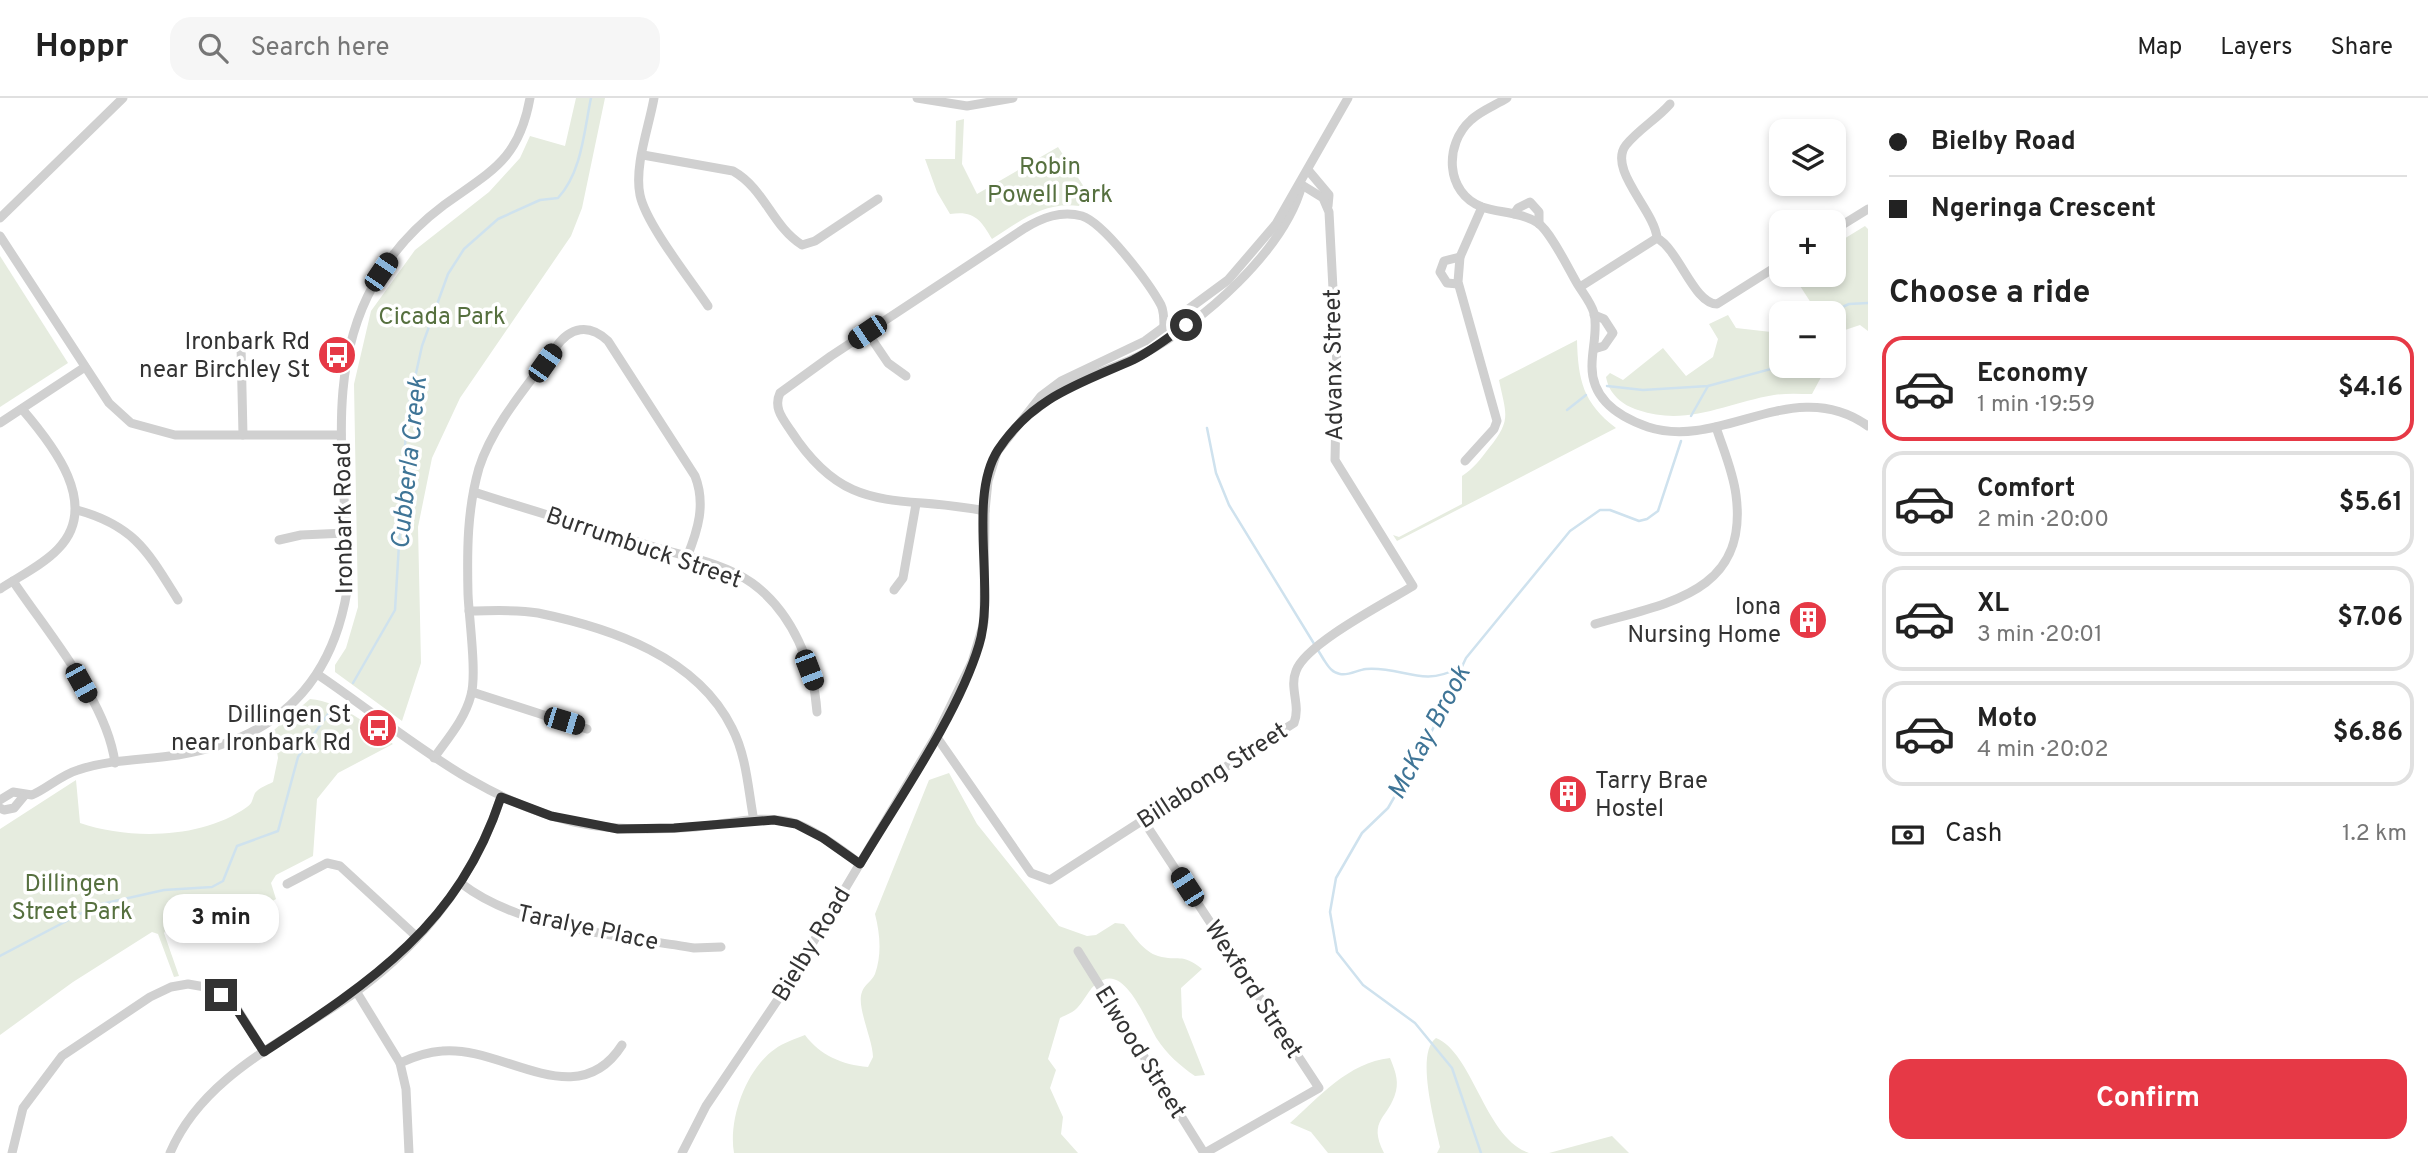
<!DOCTYPE html>
<meta charset="utf-8">
<style>
body{margin:0;font-family:Overpass,sans-serif;background:#f6f6f6;color:#222;height:100vh;display:flex;flex-direction:column;font-size:26px;white-space:nowrap}
*{box-sizing:border-box;margin:0}
p{font-size:23px;color:#767676}
.icon{flex:none;width:38px;height:38px;fill:none;stroke:currentColor;stroke-width:2;stroke-linecap:round;stroke-linejoin:round}
.map{position:relative;flex:1;overflow:hidden}
.details{display:flex;flex-direction:column;background:#fff;width:560px}
.details>*{flex:none}
.top-card{display:grid;align-content:center;height:154px;padding:0 21px;background:#fff}
.fabs{position:absolute;left:1769px;top:21px;display:grid;gap:14px}
.fabs a{display:grid;place-items:center;width:77px;height:77px;border-radius:14px;background:#fff;box-shadow:0 4px 10px #0003;font-size:35px}
.end{position:absolute;width:32px;height:32px;margin:-16px;border:9px solid #333;background:#fff;box-shadow:0 0 0 4px #fff}
.from{border-radius:50%}
.bubble{position:absolute;height:49px;border-radius:21px;background:#fff;box-shadow:0 4px 10px #0003;font-size:23px;font-weight:700;line-height:49px;text-align:center}
.car{position:absolute;width:21px;height:42px;margin:-21px -10px;border-radius:9px;box-shadow:0 0 5px 2px #0007;background:linear-gradient(#222 24%,#8ab4d8 0 40%,#222 0 76%,#8ab4d8 0 86%,#222 0)}
.top-card b{display:flex;align-items:center;gap:24px;height:66px;font-size:26px}
.top-card b+b{border-top:2px solid #e0e0e0}
.top-card i{width:18px;height:18px;background:#222}
ul{padding:0;list-style:none}
li{display:flex;align-items:center;gap:21px;height:105px;margin:0 14px 10px;padding:0 7px;border:4px solid #e0e0e0;border-radius:21px}
li div{flex:1}
li b{display:block;font-size:26px}
li em{font-style:normal;font-weight:700}
li.on{border-color:#e63946}
li>.icon{width:63px;height:63px;stroke-width:1.5}
h2{padding:0 21px;font-size:32px;line-height:84px}
.pay{display:flex;align-items:center;gap:18px;height:77px;padding:0 21px;font-size:26px}
.pay p{margin-inline-start:auto}
.button{display:flex;gap:14px;margin-top:auto;padding:14px 21px}
.button a{flex:1;height:80px;border-radius:21px;background:#e63946;color:#fff;font-size:28px;font-weight:700;line-height:80px;text-align:center}
header{display:flex;align-items:center;gap:42px;box-sizing:border-box;height:98px;padding:0 35px;background:#fff;border-bottom:2px solid #e0e0e0}
header strong{font-size:33px}
nav{display:flex;gap:38px;margin-inline-start:auto;font-size:24px}
.search{width:490px;height:63px;background:#f6f6f6;display:flex;align-items:center;gap:18px;box-sizing:border-box;padding:0 24px;border-radius:21px;color:#767676;font-size:26px}
main{display:flex;flex:1;min-height:0}
.map>svg:first-child{display:block}
.green{fill:#e6ecdf}
.lines{fill:none;stroke-linecap:round;stroke-linejoin:round}
.stream{stroke:#cfe2ee;stroke-width:2.5}
.minor{stroke:#d0d0d0;stroke-width:9}
.route{stroke:#333;stroke-width:9}
.labels{text-anchor:middle;stroke-width:7;stroke-linejoin:round;paint-order:stroke}
.park-label{font-size:24px;fill:#56703f;stroke:#fff}
.poi-label{font-size:24px;fill:#333;stroke:#fff;text-anchor:end}
.street-label{font-size:24px;fill:#333;stroke:#fff}
.water-label{font-size:26px;font-style:italic;fill:#3f7597;stroke:#fff}
</style>
<header>
<strong>Hoppr</strong>
<div class="search"><svg class="icon" aria-label="search" viewBox="0 0 24 24"><circle cx="10" cy="10" r="6"/><path d="M15 15l6 6"/></svg>Search here</div>
<nav><a>Map</a><a>Layers</a><a>Share</a></nav>
</header>
<main>
<div class="map">
<svg width="1868" height="1055" viewBox="0 0 1868 1055">
<rect width="100%" height="100%" fill="#fff"/>
<g class="green">
<path d="M576 0H605L582 110 571 138 460 300 432 360 418 429 421 565 402 623 335 574V567L346 550 358 509 354 286 371 213 415 152 489 94 520 60 530 38 565 48Z"/>
<path d="M964 21 962 66 977 96 1058 49 1086 92 1079 108C1045 103 1020 123 992 141 981 122 974 112 950 116L937 94 925 61H955L956 23Z"/>
<path d="M1865 128 1868 131V233L1860 227 1845 232 1834 254V215H1805L1813 208 1793 177H1834V147Z"/>
<path d="M0 158 68 265 0 309Z"/>
<path d="M1728 217 1736 230 1781 235 1782 268H1827L1812 296C1800 296 1787 295 1774 297 1726 305 1687 329 1638 312 1622 307 1609 296 1606 279L1610 275 1623 282 1663 250 1686 278 1713 259 1718 241 1709 226Z"/>
<path d="M1577 242C1578 282 1583 305 1616 330L1397 443 1393 437 1399 439 1462 406V378C1474 370 1480 362 1489 350 1512 321 1506 317 1499 282Z"/>
<path d="M310 601C342 604 368 627 393 646L338 675 317 701 313 758 276 777 271 785 276 801 249 818 234 803C213 809 174 814 164 835L179 878 174 879 158 836 152 834 73 884 0 937V731L76 682 80 725C130 742 202 741 247 709 253 705 252 701 255 695 259 690 267 687 273 684L278 660 274 632Z"/>
<path d="M949 675 977 726 1059 828 1087 838 1096 837 1115 825 1124 826C1133 837 1144 854 1158 858 1179 864 1181 854 1202 871L1181 890 1182 919 1205 977 1195 978C1180 968 1167 956 1157 941 1147 925 1127 871 1103 882 1090 887 1087 899 1078 909 1074 914 1066 917 1060 920L1048 961 1056 972 1050 990 1063 1019 1061 1036 1078 1055H734C728 1022 746 971 775 951 783 945 795 941 805 937 820 957 842 967 868 969L873 959C873 942 856 908 862 894 864 887 872 883 875 876 882 856 880 836 875 816L929 682Z"/>
<path d="M1436 940C1473 955 1485 1040 1529 1055H1437L1440 1049C1435 1025 1415 955 1436 940Z"/>
<path d="M1390 960C1394 970 1399 981 1396 993 1389 1021 1367 1021 1384 1055H1328L1311 1034 1290 1025C1320 998 1348 965 1390 960Z"/>
<path d="M1612 1038 1629 1055H1549Z"/>
</g>
<g class="lines">
<g class="stream">
<path d="M1829 215 1849 206 1868 205"/>
<path d="M1607 288 1643 292 1708 288 1782 268"/>
<path d="M1567 312 1586 297"/>
<path d="M1691 318 1708 288"/>
<path d="M1207 330 1216 375 1229 407 1324 562C1328 568 1332 575 1340 576 1349 578 1357 572 1366 571 1402 568 1422 590 1458 570"/>
<path d="M353 585 395 512 407 316 422 248 448 176 464 151 498 121 540 102 558 100C582 74 584 33 591 0"/>
<path d="M0 858 97 807 164 792 212 789 223 783 237 748 278 733 298 659 335 606"/>
<path d="M1481 1055 1452 970 1415 925 1363 887 1337 854 1330 814 1336 780 1362 735 1388 710 1429 639 1466 560 1570 433 1600 412H1610L1639 423 1647 421 1658 413 1681 343"/>
</g>
<g class="minor">
<path d="M654 0C649 29 634 68 640 97 646 126 690 181 708 208"/>
<path d="M917 0 967 8 1013 0"/>
<path d="M1507 0C1496 7 1480 13 1471 22 1444 46 1445 95 1482 109 1500 115 1521 114 1538 125 1551 134 1569 172 1578 187 1583 195 1591 205 1594 215 1598 231 1592 251 1592 267 1591 301 1619 319 1648 329 1722 353 1794 275 1868 328"/>
<path d="M1670 6C1657 21 1639 31 1626 47 1607 71 1655 113 1657 140 1679 152 1694 206 1717 206L1782 165"/>
<path d="M643 57 733 73C765 91 772 128 802 147L815 143 878 101"/>
<path d="M1308 72 1329 97 1328 108"/>
<path d="M1514 116 1518 110 1530 104 1539 114V126"/>
<path d="M0 120 123 0"/>
<path d="M1834 132 1868 111"/>
<path d="M0 138 109 305 131 325 175 337H341"/>
<path d="M1458 186 1447 185 1440 174 1444 163 1460 159"/>
<path d="M1580 189 1657 140"/>
<path d="M1594 217 1604 221 1613 235 1604 248 1594 251"/>
<path d="M867 234 888 265 906 278"/>
<path d="M241 248 243 337"/>
<path d="M1034 313C1047 303 1059 292 1074 285 1096 274 1121 268 1143 256 1202 225 1284 153 1302 87"/>
<path d="M0 325 85 269"/>
<path d="M1465 363 1494 331 1497 323 1458 184 1460 159 1482 109"/>
<path d="M474 394C535 414 596 431 657 450 688 459 725 466 752 485 792 514 814 567 817 614"/>
<path d="M77 412C135 428 148 454 178 502"/>
<path d="M985 413C897 395 848 421 791 333 783 321 773 310 780 295L831 258 1025 130C1042 120 1061 112 1082 118 1104 125 1149 185 1161 207 1164 213 1164 222 1164 229"/>
<path d="M279 442 301 437 346 435"/>
<path d="M13 483C47 534 107 603 115 665"/>
<path d="M0 491C18 479 43 467 58 451 101 407 53 347 22 311"/>
<path d="M894 492 903 480 916 406"/>
<path d="M469 513C491 513 515 511 538 515 611 530 697 559 732 630 747 659 748 692 754 723"/>
<path d="M1595 526C1667 505 1749 495 1736 397 1733 373 1723 351 1716 329"/>
<path d="M317 576C400 632 474 701 574 724 614 733 656 732 696 729 728 726 766 715 797 726 819 735 841 751 860 766"/>
<path d="M472 594 587 631"/>
<path d="M936 638 1031 775 1050 782 1294 625C1301 607 1289 590 1296 573 1305 546 1387 504 1413 488L1335 362 1337 268 1329 114 1323 100 1302 87"/>
<path d="M434 660C448 640 465 621 471 597 477 576 469 521 468 496 467 453 467 412 479 370 493 326 529 286 556 249 570 229 589 225 608 243L695 378C706 406 698 432 687 459"/>
<path d="M0 702 13 694 32 697C48 690 61 677 78 672 110 661 145 662 178 657 273 642 331 589 347 493 350 389 320 282 374 186 391 155 416 128 444 107 491 73 519 62 530 0"/>
<path d="M0 710 4 712 14 710 24 698"/>
<path d="M1143 722 1319 990 1205 1055"/>
<path d="M287 786 327 765 340 768 417 839"/>
<path d="M462 786C522 832 620 837 694 850L721 849"/>
<path d="M1078 853 1204 1055"/>
<path d="M356 893 400 965 406 991 409 1055"/>
<path d="M400 965C413 959 427 954 442 953 503 947 577 1018 622 947"/>
<path d="M12 1055 23 1010 62 958 150 899 171 889 188 886 205 889 221 897 238 912 264 954"/>
<path d="M170 1055C204 975 291 941 357 893 424 844 475 778 501 699"/>
<path d="M682 1055 706 1008 787 888 936 638 972 564 984 524 985 413 988 383 997 354 1041 298 1061 283 1145 243 1228 182 1276 126 1348 0"/>
</g>
</g>
<g class="lines">
<path class="route" d="M221 897 237 912 264 954C371 884 459 827 501 699L551 718 618 731 674 730 774 722 796 726 823 740 860 766C898 702 958 617 979 547 996 492 967 400 998 352 1033 299 1079 286 1133 262 1152 253 1169 239 1186 227"/>
</g>
<defs>
<symbol id="bus-disc" viewBox="-11 -11 22 22"><circle r="9.5" fill="#e63946" stroke="#fff"/><path d="M-5-6H5V4H4V6H2V4H-2V6H-4V4H-5ZM-3.5-4V0h7V-4ZM-3.5 1.2v1.5H-2V1.2ZM2 1.2v1.5H3.5V1.2Z" fill="#fff"/></symbol>
<symbol id="building-disc" viewBox="-11 -11 22 22"><circle r="9.5" fill="#e63946" stroke="#fff"/><path d="M-4-6H4V6H1V3H-1V6H-4ZM-2.5-4.3h1.7v1.8h-1.7ZM.8-4.3h1.7v1.8H.8ZM-2.5-1h1.7V.8h-1.7ZM.8-1h1.7V.8H.8Z" fill="#fff"/></symbol>
</defs>
<g fill-rule="evenodd">
<use href="#bus-disc" x="315" y="235" width="44" height="44"/>
<use href="#building-disc" x="1786" y="500" width="44" height="44"/>
<use href="#bus-disc" x="356" y="608" width="44" height="44"/>
<use href="#building-disc" x="1546" y="674" width="44" height="44"/>
</g>
<g class="labels">
<g class="park-label">
<text x="1050" y="76">Robin<tspan x="1050" dy="28">Powell Park</tspan></text>
<text x="442" y="226">Cicada Park</text>
<text x="72" y="793">Dillingen<tspan x="72" dy="28">Street Park</tspan></text>
</g>
<g class="poi-label">
<text x="310" y="251">Ironbark Rd<tspan x="310" dy="28">near Birchley St</tspan></text>
<text x="1781" y="516">Iona<tspan x="1781" dy="28">Nursing Home</tspan></text>
<text x="351" y="624">Dillingen St<tspan x="351" dy="28">near Ironbark Rd</tspan></text>
<text x="1595" y="690" text-anchor="start">Tarry Brae<tspan x="1595" dy="28">Hostel</tspan></text>
</g>
<g class="street-label">
<text transform="translate(1333 267) rotate(-91)" y="8">Advanx Street</text>
<text transform="translate(343 420) rotate(-91)" y="8">Ironbark Road</text>
<text transform="translate(644 449) rotate(19)" y="8">Burrumbuck Street</text>
<text transform="translate(1212 677) rotate(-33)" y="8">Billabong Street</text>
<text transform="translate(588 829) rotate(12)" y="8">Taralye Place</text>
<text transform="translate(811 846) rotate(-59)" y="8">Bielby Road</text>
<text transform="translate(1254 891) rotate(57)" y="8">Wexford Street</text>
<text transform="translate(1141 954) rotate(58)" y="8">Elwood Street</text>
</g>
<g class="water-label">
<text transform="translate(408 365) rotate(-84)" y="9">Cubberla Creek</text>
<text transform="translate(1428 634) rotate(-62)" y="9">McKay Brook</text>
</g>
</g>
</svg>
<div class="fabs">
<a><svg class="icon" aria-label="layers" viewBox="0 0 24 24"><path d="M12 4l9 5-9 5-9-5zM3 14l9 5 9-5"/></svg></a>
<a>+</a>
<a>−</a>
</div>
<i class="end from" style="left:1186px;top:227px"></i>
<i class="end" style="left:221px;top:897px"></i>
<div class="bubble" style="left:163px;top:796px;width:116px">3 min</div>
<i class="car" style="left:381px;top:174px;rotate:34deg"></i>
<i class="car" style="left:867px;top:234px;rotate:236deg"></i>
<i class="car" style="left:545px;top:265px;rotate:35deg"></i>
<i class="car" style="left:809px;top:572px;rotate:159deg"></i>
<i class="car" style="left:81px;top:585px;rotate:151deg"></i>
<i class="car" style="left:564px;top:623px;rotate:107deg"></i>
<i class="car" style="left:1187px;top:789px;rotate:327deg"></i>
</div>
<section class="details">
<div class="top-card">
<b><i class="from"></i>Bielby Road</b>
<b><i></i>Ngeringa Crescent</b>
</div>
<h2>Choose a ride</h2>
<ul>
<li class="on"><svg class="icon" aria-label="car" viewBox="0 0 24 24"><path d="M5 17H2v-5l4-1 3-4h7l3 4 3 1v5h-3M9 17h6M6 11h13"/><circle cx="7" cy="17" r="2"/><circle cx="17" cy="17" r="2"/></svg><div><b>Economy</b><p>1 min · 19:59</p></div><em>$4.16</em></li>
<li><svg class="icon" aria-label="car" viewBox="0 0 24 24"><path d="M5 17H2v-5l4-1 3-4h7l3 4 3 1v5h-3M9 17h6M6 11h13"/><circle cx="7" cy="17" r="2"/><circle cx="17" cy="17" r="2"/></svg><div><b>Comfort</b><p>2 min · 20:00</p></div><em>$5.61</em></li>
<li><svg class="icon" aria-label="car" viewBox="0 0 24 24"><path d="M5 17H2v-5l4-1 3-4h7l3 4 3 1v5h-3M9 17h6M6 11h13"/><circle cx="7" cy="17" r="2"/><circle cx="17" cy="17" r="2"/></svg><div><b>XL</b><p>3 min · 20:01</p></div><em>$7.06</em></li>
<li><svg class="icon" aria-label="car" viewBox="0 0 24 24"><path d="M5 17H2v-5l4-1 3-4h7l3 4 3 1v5h-3M9 17h6M6 11h13"/><circle cx="7" cy="17" r="2"/><circle cx="17" cy="17" r="2"/></svg><div><b>Moto</b><p>4 min · 20:02</p></div><em>$6.86</em></li>
</ul>
<div class="pay"><svg class="icon" aria-label="cash" viewBox="0 0 24 24"><path d="M3 7h18v10H3z"/><circle cx="12" cy="12" r="2"/></svg>Cash<p>1.2 km</p></div>
<div class="button"><a>Confirm</a></div>
</section>
</main>
